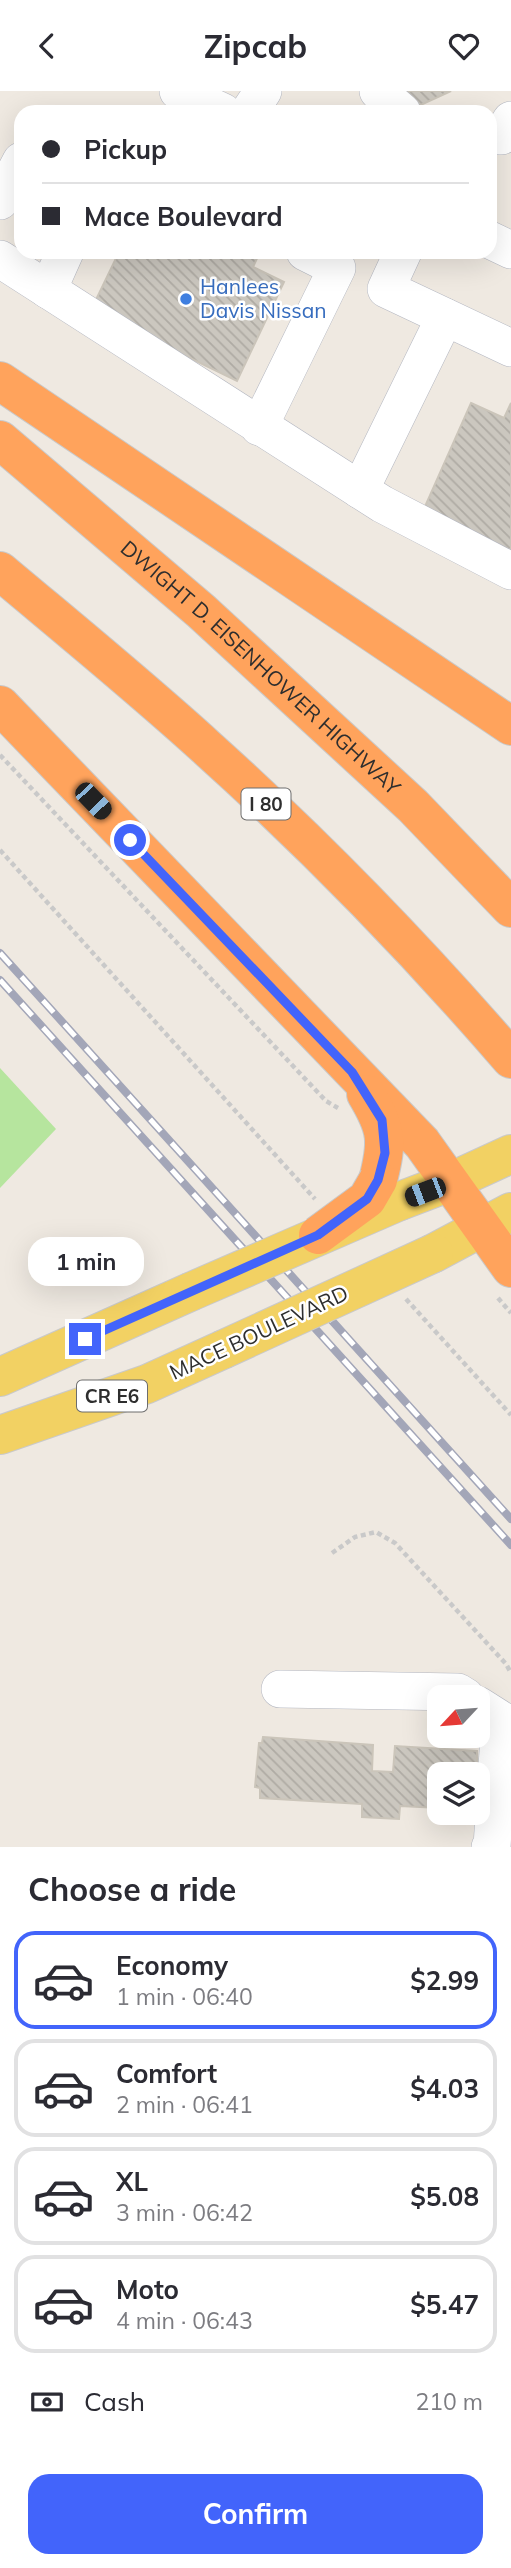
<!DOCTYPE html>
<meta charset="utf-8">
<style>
body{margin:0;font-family:Mulish,sans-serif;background:#f7f7f7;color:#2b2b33;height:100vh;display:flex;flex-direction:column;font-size:26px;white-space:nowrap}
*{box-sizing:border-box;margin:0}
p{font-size:23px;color:#7c7c81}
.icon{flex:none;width:38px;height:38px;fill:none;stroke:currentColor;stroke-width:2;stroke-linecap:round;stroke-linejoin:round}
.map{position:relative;height:1756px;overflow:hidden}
.drawer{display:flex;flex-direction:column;background:#fff;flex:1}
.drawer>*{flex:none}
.banner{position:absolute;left:14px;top:14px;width:483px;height:154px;border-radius:21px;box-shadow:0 7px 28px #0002;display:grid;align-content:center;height:154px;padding:0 28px;background:#fff}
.needle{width:46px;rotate:244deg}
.controls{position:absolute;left:427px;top:1594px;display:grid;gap:14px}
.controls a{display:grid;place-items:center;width:63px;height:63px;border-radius:14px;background:#fff;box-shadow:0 7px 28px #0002;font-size:35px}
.end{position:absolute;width:32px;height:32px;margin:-16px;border:9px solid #4264fb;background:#fff;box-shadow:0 0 0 4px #fff}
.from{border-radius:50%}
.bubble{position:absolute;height:49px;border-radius:21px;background:#fff;box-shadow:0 7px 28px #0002;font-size:23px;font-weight:700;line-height:49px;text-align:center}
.car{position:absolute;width:21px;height:42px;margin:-21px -10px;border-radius:9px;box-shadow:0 0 5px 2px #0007;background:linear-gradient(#222 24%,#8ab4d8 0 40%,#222 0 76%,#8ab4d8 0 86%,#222 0)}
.banner b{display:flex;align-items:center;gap:24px;height:66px;font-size:26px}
.banner b+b{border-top:2px solid #e1e1e2}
.banner i{width:18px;height:18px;background:#2b2b33}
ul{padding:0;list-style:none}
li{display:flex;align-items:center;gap:21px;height:98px;margin:0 14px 10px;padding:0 14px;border:4px solid #e1e1e2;border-radius:21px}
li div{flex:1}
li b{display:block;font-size:26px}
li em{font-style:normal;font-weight:700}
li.selected{border-color:#4264fb}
li>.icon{width:63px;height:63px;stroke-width:1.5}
h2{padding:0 28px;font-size:32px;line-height:84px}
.pay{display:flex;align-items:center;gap:18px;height:77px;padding:0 28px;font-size:26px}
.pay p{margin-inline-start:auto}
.button{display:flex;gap:14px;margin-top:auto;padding:14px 28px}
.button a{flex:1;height:80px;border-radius:21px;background:#4264fb;color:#fff;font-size:28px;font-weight:700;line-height:80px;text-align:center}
header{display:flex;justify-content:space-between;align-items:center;height:91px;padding:0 28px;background:#fff;font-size:32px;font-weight:700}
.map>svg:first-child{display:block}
.grass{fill:#b6e59e}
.building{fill:url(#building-back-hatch);stroke:#cbc5ba;stroke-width:2}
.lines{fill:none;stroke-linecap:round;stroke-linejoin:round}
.minor-casing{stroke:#b4b7c1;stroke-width:38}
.major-casing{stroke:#c9c9c9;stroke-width:40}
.highway-casing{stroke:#c9c9c9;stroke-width:40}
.path{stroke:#c9c9c9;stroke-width:4.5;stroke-dasharray:5 3.5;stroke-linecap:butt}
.minor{stroke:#fff;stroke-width:37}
.major{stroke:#f2d163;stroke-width:38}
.highway{stroke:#ffa35c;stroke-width:38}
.rail-casing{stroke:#a3a6b8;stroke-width:8}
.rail{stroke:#fff;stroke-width:5;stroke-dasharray:16;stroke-linecap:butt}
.major-bridge-casing{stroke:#c9c9c9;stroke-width:40;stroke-linecap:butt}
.highway-bridge-casing{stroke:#c9c9c9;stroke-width:40;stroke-linecap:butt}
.major-bridge{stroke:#f2d163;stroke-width:38}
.highway-bridge{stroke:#ffa35c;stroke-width:38}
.route{stroke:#4264fb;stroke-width:9}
.shop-dot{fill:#3f7fe0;stroke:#fff;stroke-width:2.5}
.labels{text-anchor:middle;stroke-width:5;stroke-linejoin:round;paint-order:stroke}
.shield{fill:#fff;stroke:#6d6d6d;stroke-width:2}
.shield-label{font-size:19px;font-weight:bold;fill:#2e2e2e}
.shop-label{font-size:21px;fill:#366cbe;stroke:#fff;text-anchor:start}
.street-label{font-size:21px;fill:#2e2e2e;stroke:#fff}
</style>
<header><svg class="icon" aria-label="back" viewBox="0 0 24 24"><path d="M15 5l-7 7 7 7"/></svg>Zipcab<svg class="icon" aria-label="heart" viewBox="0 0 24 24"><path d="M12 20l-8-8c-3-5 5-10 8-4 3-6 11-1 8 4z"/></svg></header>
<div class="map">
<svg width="511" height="1756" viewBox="0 0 511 1756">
<defs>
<pattern id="building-back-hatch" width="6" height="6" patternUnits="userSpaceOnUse" patternTransform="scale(1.75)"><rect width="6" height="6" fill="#cbc7bf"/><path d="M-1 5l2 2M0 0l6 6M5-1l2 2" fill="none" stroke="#afaba4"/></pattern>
</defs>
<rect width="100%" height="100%" fill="#efe9e1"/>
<path class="grass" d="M0 977 56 1038 0 1097Z"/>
<g class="building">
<path d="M403 0H451L412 18Z"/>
<path d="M119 161H260L253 176 284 191 237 290 91 219Z"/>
<path d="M471 312 504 327 511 312V459L423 420Z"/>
<path d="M263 1646 373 1654 372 1680 393 1681 395 1655 477 1660V1672H482L478 1708V1684H439V1717L400 1715 399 1728 362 1726V1713L260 1707V1697L255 1696 259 1652H262Z"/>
</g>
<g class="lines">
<defs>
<g id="minor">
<path d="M178 0 223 21"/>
<path d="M378 0 402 21"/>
<path d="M249 21 263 0"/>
<path d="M490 44 501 45 511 29"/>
<path d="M0 110 21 70"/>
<path d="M490 149 511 159"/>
<path d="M403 161 386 198 511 257"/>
<path d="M0 168 382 413 511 480"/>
<path d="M48 199 65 161"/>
<path d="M259 336 337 177 305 161"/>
<path d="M360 399 445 226"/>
<path d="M280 1598 458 1601 466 1606"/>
<path d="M478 1614 500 1628 492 1756H490"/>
</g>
<g id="major">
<path d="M400 1110 450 1091 511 1063"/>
<path d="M434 1162 511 1121"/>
<path d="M0 1286 190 1201"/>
<path d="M0 1344 147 1293 222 1259"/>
</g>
<g id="highway">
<path d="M0 290 511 635"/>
<path id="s1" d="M0 349 201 520 413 715 511 817"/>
<path d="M0 480C69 538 139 595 206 656 314 753 416 858 511 968"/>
<path d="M0 614 422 1052 511 1177"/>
<path d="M366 1003C387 1038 388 1050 378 1089"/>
</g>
</defs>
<use href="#minor" class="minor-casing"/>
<use href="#major" class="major-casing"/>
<use href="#highway" class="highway-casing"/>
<g class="path">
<path d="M0 664 326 1010 338 1017"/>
<path d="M0 759 315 1108"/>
<path d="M498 1207 511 1222"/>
<path d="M406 1208 511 1324"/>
<path d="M332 1462 355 1446 376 1441 395 1452 506 1573 511 1582"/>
</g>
<use href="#minor" class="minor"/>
<use href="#major" class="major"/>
<use href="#highway" class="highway"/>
<defs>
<g id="rail">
<path d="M0 862 511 1428"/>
<path d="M0 889 511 1454"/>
</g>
</defs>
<use href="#rail" class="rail-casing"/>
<use href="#rail" class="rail"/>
<defs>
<g id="major-bridge">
<path d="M190 1201 400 1110"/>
<path d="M222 1259 434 1162"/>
</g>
<path id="highway-bridge" d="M318 1144 367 1108 378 1089"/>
</defs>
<use href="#major-bridge" class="major-bridge-casing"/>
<use href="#highway-bridge" class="highway-bridge-casing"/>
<use href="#major-bridge" class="major-bridge"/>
<use href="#highway-bridge" class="highway-bridge"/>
</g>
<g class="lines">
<path class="route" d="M85 1248 318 1144 367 1108 378 1089 385 1062 382 1029 352 981 130 749"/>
</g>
<circle class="shop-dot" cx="186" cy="208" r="7"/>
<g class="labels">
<g class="shield">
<rect x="241.5" y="697.5" width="49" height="31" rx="5"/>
<rect x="77" y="1289.5" width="70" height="31" rx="5"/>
</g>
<g class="shield-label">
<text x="266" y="720">I 80</text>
<text x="112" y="1312">CR E6</text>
</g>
<g class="shop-label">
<text x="200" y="203">Hanlees<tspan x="200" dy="24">Davis Nissan</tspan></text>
</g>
<g class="street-label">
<text dy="7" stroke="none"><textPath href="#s1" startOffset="346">DWIGHT D. EISENHOWER HIGHWAY</textPath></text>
<text transform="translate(259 1242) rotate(-25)" y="7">MACE BOULEVARD</text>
</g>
</g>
</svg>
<div class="controls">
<a><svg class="needle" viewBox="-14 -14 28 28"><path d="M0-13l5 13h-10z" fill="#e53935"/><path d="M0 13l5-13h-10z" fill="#7c7c81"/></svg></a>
<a><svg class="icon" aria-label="layers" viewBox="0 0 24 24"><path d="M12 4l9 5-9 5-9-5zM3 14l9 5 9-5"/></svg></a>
</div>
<i class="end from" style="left:130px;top:749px"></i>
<i class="end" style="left:85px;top:1248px"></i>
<div class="bubble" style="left:28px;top:1146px;width:116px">1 min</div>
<i class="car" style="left:93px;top:710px;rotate:136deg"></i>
<i class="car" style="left:425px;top:1101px;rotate:249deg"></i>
<div class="banner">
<b><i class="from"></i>Pickup</b>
<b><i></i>Mace Boulevard</b>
</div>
</div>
<section class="drawer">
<h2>Choose a ride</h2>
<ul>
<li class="selected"><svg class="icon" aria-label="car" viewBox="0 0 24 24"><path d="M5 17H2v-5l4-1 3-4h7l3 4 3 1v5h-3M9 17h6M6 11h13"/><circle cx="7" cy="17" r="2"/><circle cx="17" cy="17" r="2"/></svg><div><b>Economy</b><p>1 min · 06:40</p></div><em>$2.99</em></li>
<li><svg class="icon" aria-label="car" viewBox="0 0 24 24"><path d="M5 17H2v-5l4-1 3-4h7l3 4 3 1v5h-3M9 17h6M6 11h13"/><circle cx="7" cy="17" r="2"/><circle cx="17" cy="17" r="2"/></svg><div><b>Comfort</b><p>2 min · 06:41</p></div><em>$4.03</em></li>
<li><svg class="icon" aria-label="car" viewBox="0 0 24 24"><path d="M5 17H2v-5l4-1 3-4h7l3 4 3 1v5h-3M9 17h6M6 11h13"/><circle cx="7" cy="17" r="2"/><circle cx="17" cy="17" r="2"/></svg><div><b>XL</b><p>3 min · 06:42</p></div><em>$5.08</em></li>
<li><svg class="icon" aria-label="car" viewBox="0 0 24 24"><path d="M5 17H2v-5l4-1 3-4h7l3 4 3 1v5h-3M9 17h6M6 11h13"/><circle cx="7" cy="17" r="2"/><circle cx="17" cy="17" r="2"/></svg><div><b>Moto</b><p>4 min · 06:43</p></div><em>$5.47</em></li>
</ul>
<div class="pay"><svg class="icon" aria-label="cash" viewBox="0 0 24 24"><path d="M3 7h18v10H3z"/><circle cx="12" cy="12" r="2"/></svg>Cash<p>210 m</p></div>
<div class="button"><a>Confirm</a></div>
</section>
